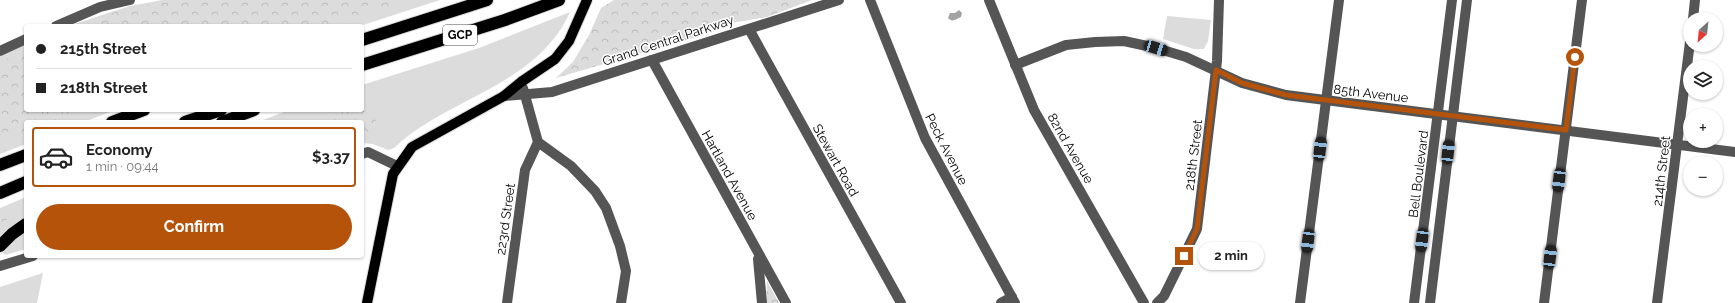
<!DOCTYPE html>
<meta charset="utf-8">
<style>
body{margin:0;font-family:Raleway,sans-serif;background:#f2f2f2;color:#222;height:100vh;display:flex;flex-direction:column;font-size:15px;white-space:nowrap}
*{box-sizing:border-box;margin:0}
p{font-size:13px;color:#767676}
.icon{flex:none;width:22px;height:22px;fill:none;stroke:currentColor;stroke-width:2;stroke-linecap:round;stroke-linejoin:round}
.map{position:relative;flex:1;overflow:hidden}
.side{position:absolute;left:24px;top:120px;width:340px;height:138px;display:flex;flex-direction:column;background:#fff;border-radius:4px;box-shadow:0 1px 3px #0004}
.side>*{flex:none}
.banner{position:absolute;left:24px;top:24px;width:340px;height:88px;border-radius:4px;box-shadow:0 1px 3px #0004;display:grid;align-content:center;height:88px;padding:0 12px;background:#fff}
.needle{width:26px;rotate:207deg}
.buttons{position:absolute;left:1683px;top:12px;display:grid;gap:8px}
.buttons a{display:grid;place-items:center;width:40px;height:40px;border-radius:50%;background:#fff;box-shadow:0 1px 3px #0004;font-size:20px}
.end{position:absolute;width:18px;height:18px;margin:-9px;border:5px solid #b45309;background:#fff;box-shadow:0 0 0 2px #fff}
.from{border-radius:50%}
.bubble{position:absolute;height:28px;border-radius:14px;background:#fff;box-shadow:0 1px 3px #0004;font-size:13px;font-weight:700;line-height:28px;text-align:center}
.car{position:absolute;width:12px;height:24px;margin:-12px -6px;border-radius:5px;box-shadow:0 0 3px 1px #0007;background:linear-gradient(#222 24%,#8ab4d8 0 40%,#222 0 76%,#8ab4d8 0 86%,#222 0)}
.banner b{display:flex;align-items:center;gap:14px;height:38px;font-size:15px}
.banner b+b{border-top:1px solid #e0e0e0}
.banner i{width:10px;height:10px;background:#222}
ul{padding:7px 0 0;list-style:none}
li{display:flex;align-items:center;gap:12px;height:60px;margin:0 8px 6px;padding:0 4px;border:2px solid transparent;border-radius:4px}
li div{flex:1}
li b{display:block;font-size:15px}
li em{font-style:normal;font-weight:700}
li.selected{border-color:#b45309}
li>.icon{width:36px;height:36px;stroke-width:1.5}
.button{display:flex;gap:8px;margin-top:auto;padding:8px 12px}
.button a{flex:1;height:46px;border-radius:24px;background:#b45309;color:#fff;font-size:16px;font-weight:700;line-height:46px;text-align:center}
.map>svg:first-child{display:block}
.green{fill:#dcdcdc}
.forest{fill:url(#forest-crowns)}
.water{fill:#a3a3a3}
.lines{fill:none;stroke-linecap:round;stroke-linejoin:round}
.major-casing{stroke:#dbdbdb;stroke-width:12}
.highway-casing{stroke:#dbdbdb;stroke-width:14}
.minor{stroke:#555;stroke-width:10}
.major{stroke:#000;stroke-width:10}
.highway{stroke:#000;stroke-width:12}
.route{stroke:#b45309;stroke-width:5}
.labels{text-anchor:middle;stroke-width:3;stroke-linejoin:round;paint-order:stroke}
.shield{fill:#fff;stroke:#4c4c4c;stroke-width:1}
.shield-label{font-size:12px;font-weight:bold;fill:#000}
.street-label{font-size:13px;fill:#000;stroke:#fff}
</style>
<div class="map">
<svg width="1735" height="303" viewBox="0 0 1735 303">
<defs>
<pattern id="forest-crowns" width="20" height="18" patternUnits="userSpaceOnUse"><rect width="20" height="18" fill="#dcdcdc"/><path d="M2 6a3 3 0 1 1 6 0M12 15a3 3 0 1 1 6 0" fill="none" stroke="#bbb"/></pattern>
</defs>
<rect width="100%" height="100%" fill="#fff"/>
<g class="green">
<path d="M162 0H440L360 26H68L130 6Z"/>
<path d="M570 12C537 86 448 97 394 148L388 150 373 144 362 143V122H258L289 110H362V85L479 48Z"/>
<path d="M1167 16 1211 20 1208 41 1204 49H1194L1163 39Z"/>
<path d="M26 44V110H115L84 122H26V144L0 154V55Z"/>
<path d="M26 197V221L0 241V208Z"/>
<path d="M26 229V249L5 255 0 250Z"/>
<path d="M43 273 37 303H0V287Z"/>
</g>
<g class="forest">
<path d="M178 0H399L392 5 343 21 337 26H83L117 11Z"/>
<path d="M614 0H812L767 17 702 28 696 37 556 78 573 62 589 35 601 8Z"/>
<path d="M26 51V110H78L65 120 59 122H26V133L0 142V62Z"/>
<path d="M347 110H363L376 120 375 137 362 141V122H315Z"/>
<path d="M0 212 8 215 4 229 0 232Z"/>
<path d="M767 281 779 303H766Z"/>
</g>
<path class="water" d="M959 10 962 13 961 17C956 19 952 23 948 18L950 13H955Z"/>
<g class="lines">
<defs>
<path id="major" d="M367 303 393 174 412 147 504 96 521 82 555 59 569 41 587 0"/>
<g id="highway">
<path d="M362 40 487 0"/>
<path d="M362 65 505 20 559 0"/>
<path d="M112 122 144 110"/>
<path d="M185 122 221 110"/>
<path d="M222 122 254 110"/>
<path d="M0 165 26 155"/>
<path d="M0 193 26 182"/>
<path d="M0 246 12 234 26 224"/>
</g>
</defs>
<use href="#major" class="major-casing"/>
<use href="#highway" class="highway-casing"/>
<g class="minor">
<path d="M870 0 925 138 1015 303"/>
<path d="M989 0 1034 110 1144 303"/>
<path d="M1693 19 1695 0"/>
<path d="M56 26 100 7 130 0"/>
<path d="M749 29 901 303"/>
<path d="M0 51 26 39"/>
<path d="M652 60 786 303"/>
<path d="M1015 65 1066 45 1095 42 1124 41 1156 48 1186 57 1242 83 1286 95 1735 152"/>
<path d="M523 88 538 142 571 166 595 191 606 208 620 246 626 271 621 303"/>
<path d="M504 96 552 92 839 0"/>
<path d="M362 154 368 152 397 166"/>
<path d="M758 259 762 303"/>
<path d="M0 266 33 256"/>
<path d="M507 303 525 170 538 142"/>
<path d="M1001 303 1012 297"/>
<path d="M1157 303 1164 296 1197 229 1217 61 1219 0"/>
<path d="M1300 303 1339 0"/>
<path d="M1414 303 1452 0"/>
<path d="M1430 303 1467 0"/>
<path d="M1544 303 1582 0"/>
<path d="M1657 303 1690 42"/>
</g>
<use href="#major" class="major"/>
<use href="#highway" class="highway"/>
</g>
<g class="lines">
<path class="route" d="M1184 256 1197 229 1216 70 1242 83 1286 95 1566 130 1575 57"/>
</g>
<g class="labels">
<rect class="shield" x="443" y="25" width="34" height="20" rx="3"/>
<g class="shield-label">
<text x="460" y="39">GCP</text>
</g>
<g class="street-label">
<text transform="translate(668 40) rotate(-18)" y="5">Grand Central Parkway</text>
<text transform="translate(1371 93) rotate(7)" y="5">85th Avenue</text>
<text transform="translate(1071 148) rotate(60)" y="5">82nd Avenue</text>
<text transform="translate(947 149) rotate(63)" y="5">Peck Avenue</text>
<text transform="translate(1193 155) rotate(-83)" y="5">218th Street</text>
<text transform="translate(836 160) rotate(61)" y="5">Stewart Road</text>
<text transform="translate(1661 171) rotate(-83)" y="5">214th Street</text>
<text transform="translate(1418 174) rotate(-83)" y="5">Bell Boulevard</text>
<text transform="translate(730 175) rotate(61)" y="5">Hartland Avenue</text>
<text transform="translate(505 219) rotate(-82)" y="5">223rd Street</text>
</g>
</g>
</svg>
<div class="buttons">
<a><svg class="needle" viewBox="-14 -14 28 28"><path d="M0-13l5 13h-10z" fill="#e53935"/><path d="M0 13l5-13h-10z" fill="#767676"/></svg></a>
<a><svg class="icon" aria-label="layers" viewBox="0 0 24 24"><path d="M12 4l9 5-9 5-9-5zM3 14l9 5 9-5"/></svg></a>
<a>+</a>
<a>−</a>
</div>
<i class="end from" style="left:1575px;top:57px"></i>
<i class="end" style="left:1184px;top:256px"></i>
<div class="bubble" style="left:1198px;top:242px;width:66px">2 min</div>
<i class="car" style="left:1156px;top:48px;rotate:107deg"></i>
<i class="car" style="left:1320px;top:149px;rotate:7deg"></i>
<i class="car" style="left:1448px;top:152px;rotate:6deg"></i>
<i class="car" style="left:1559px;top:180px;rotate:187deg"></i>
<i class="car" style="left:1422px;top:240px;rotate:187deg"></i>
<i class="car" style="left:1308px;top:241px;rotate:187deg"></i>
<i class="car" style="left:1550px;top:257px;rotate:7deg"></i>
<div class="banner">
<b><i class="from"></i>215th Street</b>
<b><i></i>218th Street</b>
</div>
<section class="side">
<ul>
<li class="selected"><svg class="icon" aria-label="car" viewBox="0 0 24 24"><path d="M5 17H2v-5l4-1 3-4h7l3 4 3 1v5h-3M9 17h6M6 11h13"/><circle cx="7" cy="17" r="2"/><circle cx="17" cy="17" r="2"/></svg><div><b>Economy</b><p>1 min · 09:44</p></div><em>$3.37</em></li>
</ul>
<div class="button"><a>Confirm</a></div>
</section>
</div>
